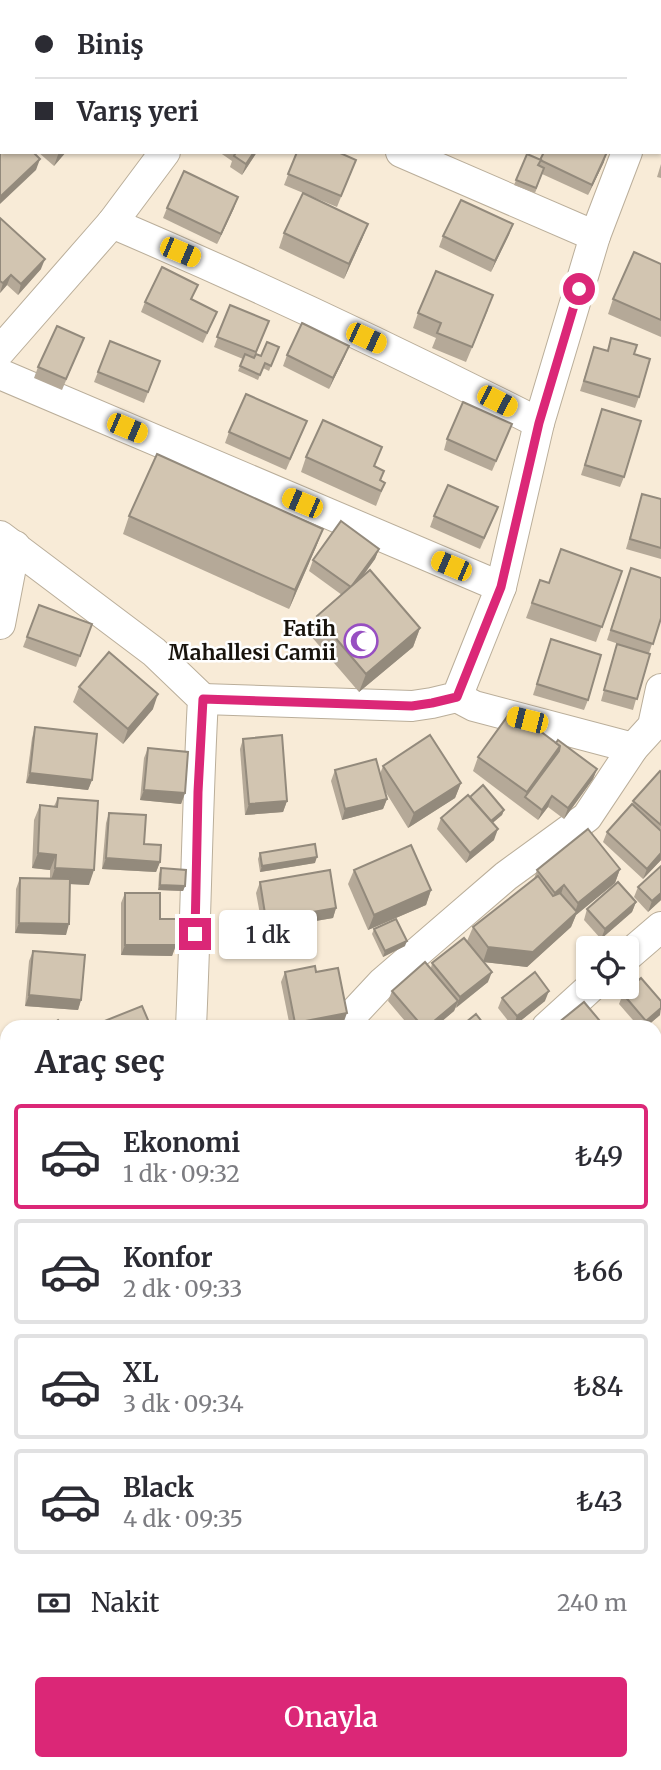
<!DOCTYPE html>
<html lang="tr">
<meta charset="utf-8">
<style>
body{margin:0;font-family:Merriweather,serif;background:#f7f7f7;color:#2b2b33;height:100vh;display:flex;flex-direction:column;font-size:26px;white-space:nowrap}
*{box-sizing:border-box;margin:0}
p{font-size:23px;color:#7c7c81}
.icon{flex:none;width:38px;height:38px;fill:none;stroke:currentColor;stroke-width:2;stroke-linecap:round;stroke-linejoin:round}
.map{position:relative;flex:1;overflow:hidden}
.panel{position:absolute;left:0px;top:1020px;width:662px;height:751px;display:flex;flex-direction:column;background:#fff;border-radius:21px 21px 0 0;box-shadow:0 2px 5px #0004}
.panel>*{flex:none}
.banner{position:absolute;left:0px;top:0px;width:662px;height:154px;box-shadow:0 2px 5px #0004;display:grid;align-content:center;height:154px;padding:0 35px;background:#fff}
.fabs{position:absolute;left:576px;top:936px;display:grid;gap:14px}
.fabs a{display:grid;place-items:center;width:63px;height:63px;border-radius:7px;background:#fff;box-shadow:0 2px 5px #0004;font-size:35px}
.end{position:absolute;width:32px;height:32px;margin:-16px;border:9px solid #db2777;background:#fff;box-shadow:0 0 0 4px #fff}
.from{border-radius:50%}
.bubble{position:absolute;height:49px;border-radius:7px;background:#fff;box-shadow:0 2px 5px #0004;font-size:23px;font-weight:600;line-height:49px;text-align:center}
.car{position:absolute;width:21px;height:42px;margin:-21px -10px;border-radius:9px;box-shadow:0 0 5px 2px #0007;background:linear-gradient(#f5c518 24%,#345 0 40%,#f5c518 0 76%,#345 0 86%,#f5c518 0)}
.banner b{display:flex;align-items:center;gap:24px;height:66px;font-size:26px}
.banner b+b{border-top:2px solid #e1e1e2}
.banner i{width:18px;height:18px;background:#2b2b33}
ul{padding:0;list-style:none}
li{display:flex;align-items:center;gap:21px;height:105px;margin:0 14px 10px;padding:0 21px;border:4px solid #e1e1e2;border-radius:7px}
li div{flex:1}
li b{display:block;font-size:26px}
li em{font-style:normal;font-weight:600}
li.active{border-color:#db2777}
li>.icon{width:63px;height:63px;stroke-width:1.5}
h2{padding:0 35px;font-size:32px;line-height:84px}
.pay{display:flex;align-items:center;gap:18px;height:77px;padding:0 35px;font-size:26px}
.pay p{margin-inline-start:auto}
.button{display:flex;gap:14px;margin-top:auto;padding:14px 35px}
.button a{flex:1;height:80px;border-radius:7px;background:#db2777;color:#fff;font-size:28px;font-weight:600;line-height:80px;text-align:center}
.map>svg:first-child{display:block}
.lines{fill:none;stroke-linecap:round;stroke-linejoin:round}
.minor-casing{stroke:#baae9a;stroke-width:32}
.minor{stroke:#fff;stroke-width:30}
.wall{fill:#b5a998}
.shaded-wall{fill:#938a7c}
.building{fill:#d2c5b1;stroke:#938a7c;stroke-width:2}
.route{stroke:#db2777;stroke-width:9}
.labels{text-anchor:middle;stroke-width:5;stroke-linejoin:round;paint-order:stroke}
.poi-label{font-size:21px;font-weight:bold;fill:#18130c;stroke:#fff;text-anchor:end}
</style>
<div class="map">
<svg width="661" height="1770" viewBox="0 0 661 1770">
<rect width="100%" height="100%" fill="#f8ebd7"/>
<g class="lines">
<defs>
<g id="minor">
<path d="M85 0 88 2"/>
<path d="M518 0 521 2"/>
<path d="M274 2 275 0"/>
<path d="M660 72 661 69"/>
<path d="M0 77 2 75"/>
<path d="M401 152 595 236 627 152"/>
<path d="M112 223C257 285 399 352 539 423"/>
<path d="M0 351 112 223 165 152"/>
<path d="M0 374 501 587"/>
<path d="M0 536 154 652 203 699C197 808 196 918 191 1027"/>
<path d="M0 624 15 546"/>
<path d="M457 697 474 706 633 748"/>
<path d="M203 699 412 706 432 703 457 697 501 587 539 423 595 236"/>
<path d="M626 957 661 927"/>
<path d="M341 1027 383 982 463 913 506 876 587 817 633 748 653 726 661 689"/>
<path d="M547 1027 591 987"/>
<path d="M654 1164 661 1159"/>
<path d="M0 1373 7 1389"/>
<path d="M654 1459 661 1451"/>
<path d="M654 1576 661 1575"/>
<path d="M273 1764 276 1770"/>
<path d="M0 1766 4 1770"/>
<path d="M59 1770 61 1764"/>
<path d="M332 1770 338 1764"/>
<path d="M560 1770V1764"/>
</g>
</defs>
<use href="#minor" class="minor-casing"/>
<use href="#minor" class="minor"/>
</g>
<g class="wall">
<path d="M38 152H66L54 166Z"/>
<path d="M219 152H257L242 175 230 167 232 161Z"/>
<path d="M297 152 352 170 337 207 284 185Z"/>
<path d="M527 154 540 160 604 162 588 195 542 174 535 193 514 185Z"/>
<path d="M661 164V178L657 177Z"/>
<path d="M167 208H234L217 244 163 218Z"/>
<path d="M0 218 41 269 18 295 7 285 0 293Z"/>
<path d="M368 224 362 239 344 279 279 248 284 233Z"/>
<path d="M513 224 491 272 439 247 443 236Z"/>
<path d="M661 264V337L608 314 613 299Z"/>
<path d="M192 299 217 312 203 343 141 312 145 302Z"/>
<path d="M230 305 269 321 256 354 261 356 279 347 269 371 263 368 258 380 238 371 243 359 214 347Z"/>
<path d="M488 310 466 362 432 348 436 338 413 328 418 313Z"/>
<path d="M84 338 62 390 34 378 38 367Z"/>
<path d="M611 338 634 354 639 397 635 408 580 391 594 347 607 351Z"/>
<path d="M110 341 160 361 144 403 94 382Z"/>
<path d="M287 355 345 356 329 389 283 366Z"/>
<path d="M602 409 624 477 620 487 581 475Z"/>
<path d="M303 431 286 470 225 443 229 432Z"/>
<path d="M508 434 492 471 444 450 447 439Z"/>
<path d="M306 457 375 467 384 471 381 480 385 483 376 506 301 472Z"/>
<path d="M642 494 661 499V559L626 549Z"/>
<path d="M129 516 323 529 316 547 289 609 123 534Z"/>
<path d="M434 516 494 517 480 549 430 527Z"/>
<path d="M379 549 375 559 361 578 420 628 413 647 359 692 310 635 317 616 342 595 309 571 313 560Z"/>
<path d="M631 568 661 618 649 653 633 710 601 701 617 644 636 650 607 640Z"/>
<path d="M622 571 596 642 526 618 540 580 549 583Z"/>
<path d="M39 605 92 624 76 667 23 647Z"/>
<path d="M551 639 588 700 584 710 533 695Z"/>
<path d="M79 687 153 709 123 744 73 702Z"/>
<path d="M35 727 92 780 88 790 26 783 32 738Z"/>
<path d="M243 739 287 801 283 812 245 815 240 749Z"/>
<path d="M556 743 597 769 593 779 564 819 548 807 538 820 473 771 478 757Z"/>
<path d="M148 748 185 793 181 804 140 800 144 758Z"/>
<path d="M383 766 461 783 455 798 408 828 385 791 387 799 383 809 342 820 331 781 335 770 380 774Z"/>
<path d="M661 772V860L643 879 603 842 607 832 632 805 633 801Z"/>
<path d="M470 797 504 810 502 815 492 823 494 840 466 863 437 829 441 818Z"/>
<path d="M58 798 89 885 70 884 66 935 15 933 16 889 20 878 50 879V870L32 868 34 820 40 805 54 806Z"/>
<path d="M109 813 144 844 160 862 156 872 102 869 106 823Z"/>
<path d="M260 853 315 863 260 872 258 859Z"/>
<path d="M161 868 185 886 183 891 158 890 159 874Z"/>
<path d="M620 869 615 883 576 915 571 927 527 967 484 962 488 982 456 1007 454 1011 435 1027H410L388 1001 392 991 431 968 432 963 467 941 473 927 534 879 537 870Z"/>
<path d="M354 870 431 890 426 905 368 930 348 884Z"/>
<path d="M260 882 336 908 333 918 263 930 256 893Z"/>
<path d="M638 887 661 900 648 912 634 897Z"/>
<path d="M125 893 176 945 172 956 121 955V903Z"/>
<path d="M636 902 632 912 601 939 584 920 587 909Z"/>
<path d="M374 929 405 946 383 957 372 934Z"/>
<path d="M33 951 81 1000 78 1010 25 1006 29 961Z"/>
<path d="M285 972 343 1024 325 1027H290L281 982Z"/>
<path d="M623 994 660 1015 646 1027H639L619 1004Z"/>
<path d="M502 998 545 1001 513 1027 498 1008Z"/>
<path d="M661 1042V1057L657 1052Z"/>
<path d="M7 1149V1160L4 1155Z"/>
<path d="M7 1183V1225L0 1215V1188Z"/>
<path d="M661 1183V1204L654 1196 658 1185Z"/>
<path d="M661 1251V1298L654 1291V1257Z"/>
<path d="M654 1481 661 1482V1547L654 1546Z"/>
<path d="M7 1522V1613L3 1619 0 1617V1537Z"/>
<path d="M7 1651V1714L0 1710V1664Z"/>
</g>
<g class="shaded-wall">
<path d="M59 152H66L54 166Z"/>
<path d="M254 152H257L242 175 246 164Z"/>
<path d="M607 152 604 162 588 195 592 185Z"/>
<path d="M40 159 36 170 0 204V197Z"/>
<path d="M238 197 234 208 217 244 221 234Z"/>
<path d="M368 224 362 239 344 279 349 264Z"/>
<path d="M513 224 509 235 491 272 495 261Z"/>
<path d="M45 259 41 269 18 295 21 284Z"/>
<path d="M11 275 7 285 0 293 3 283Z"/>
<path d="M349 346 345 356 329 389 333 378Z"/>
<path d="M323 529 316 547 289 609 295 590Z"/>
<path d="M379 549 375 559 347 598 351 587Z"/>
<path d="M420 628 413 647 359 692 366 674Z"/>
<path d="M158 694 153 709 123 744 128 729Z"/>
<path d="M560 746 555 761 525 797 527 792Z"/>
<path d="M597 769 593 779 564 819 568 808Z"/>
<path d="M30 773 92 780 88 790 26 783Z"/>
<path d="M461 783 455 798 408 828 414 813Z"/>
<path d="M144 790 185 793 181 804 140 800Z"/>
<path d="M552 796 548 807 538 820 542 810Z"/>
<path d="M387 799 383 809 342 820 345 809Z"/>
<path d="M287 801 283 812 245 815 249 804Z"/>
<path d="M504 810 502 815 488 827 490 822Z"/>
<path d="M498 829 494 840 466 863 470 853Z"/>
<path d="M38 853 56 855 50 870 32 868Z"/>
<path d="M661 853V860L643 879 647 869Z"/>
<path d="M317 857 315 863 260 872 262 866Z"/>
<path d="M106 858 160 862 156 872 102 869Z"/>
<path d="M55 868 94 870 89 885 50 883Z"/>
<path d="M620 869 615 883 576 915 571 927 527 967 483 962 488 947 574 915 578 903Z"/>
<path d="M160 885 185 886 183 891 158 890Z"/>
<path d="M564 885 559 900 550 908 555 893Z"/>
<path d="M431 890 426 905 368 930 374 915Z"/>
<path d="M661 893V900L648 912 652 901Z"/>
<path d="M636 902 632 912 601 939 605 929Z"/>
<path d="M336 908 333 918 263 930 266 920Z"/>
<path d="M19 923 69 924 66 935 15 933Z"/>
<path d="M407 941 405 946 383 957 385 951Z"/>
<path d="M125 945H176L172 956 121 955Z"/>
<path d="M492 972 488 982 456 1008 460 997Z"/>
<path d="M549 991 545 1001 513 1027 517 1016Z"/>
<path d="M29 995 81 1000 78 1010 25 1006Z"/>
<path d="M458 1001 454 1011 435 1027H427Z"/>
<path d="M661 1008 660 1015 646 1027H643L646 1021Z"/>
<path d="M347 1013 343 1024 325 1027H294L295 1023Z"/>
<path d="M661 1128V1135L654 1141V1134Z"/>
<path d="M661 1218V1225L654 1231V1223Z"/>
<path d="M661 1354V1365L654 1370V1359Z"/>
<path d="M658 1725H661V1736L655 1735Z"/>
</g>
<g class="building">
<path d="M203 0H252L251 2H206Z"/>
<path d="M353 0H400L399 2H352Z"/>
<path d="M633 0H655L658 2H631Z"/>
<path d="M0 3 2 5V33L0 35Z"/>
<path d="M660 3 661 4V33L660 34Z"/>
<path d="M2 137V152H33L40 159 0 197V139Z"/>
<path d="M236 152H254L246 164 234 156Z"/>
<path d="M297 152H338L356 160 341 196 288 174Z"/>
<path d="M544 152H607L592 185 540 160Z"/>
<path d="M527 154 541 160 538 165 544 168 536 188 516 180Z"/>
<path d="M184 171 238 197 221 234 167 208Z"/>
<path d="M303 193 368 224 349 264 284 233Z"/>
<path d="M461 200 513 224 495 261 443 236Z"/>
<path d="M0 218 45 259 21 284 11 275 3 283 0 281Z"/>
<path d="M634 252 661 264V320L613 299Z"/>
<path d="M162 267 198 285 191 299 217 312 207 333 145 302Z"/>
<path d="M436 271 493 295 472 347 437 333 441 323 418 313Z"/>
<path d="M230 305 269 321 256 352 217 337Z"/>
<path d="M302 323 349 346 333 378 287 355Z"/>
<path d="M57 326 84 338 66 379 38 367Z"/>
<path d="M611 338 637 345 634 354 650 359 639 397 584 381 594 347 608 351Z"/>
<path d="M110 341 160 361 148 392 98 372Z"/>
<path d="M267 342 279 347 271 366 265 363 260 375 240 366 245 354 254 358 256 354 261 356Z"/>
<path d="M246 394 307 421 290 459 229 432Z"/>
<path d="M463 402 512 424 496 461 447 439Z"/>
<path d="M602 409 641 421 624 477 585 465Z"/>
<path d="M323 420 382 447 374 466 384 471 380 480 385 483 381 491 306 457Z"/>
<path d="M157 454 323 529 295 590 129 516Z"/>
<path d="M448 485 498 507 484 538 434 516Z"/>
<path d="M642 494 661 499V548L630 539Z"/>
<path d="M341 521 379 549 351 587 313 560Z"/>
<path d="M561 549 622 571 602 627 532 603 540 580 549 583Z"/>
<path d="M631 568 661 578V618L653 644 611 630Z"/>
<path d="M370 570 420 628 366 674 317 616Z"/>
<path d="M39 605 92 624 80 656 27 637Z"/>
<path d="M551 639 601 655 588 700 537 684Z"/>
<path d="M617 644 650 654 637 699 604 690Z"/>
<path d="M109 652 158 694 128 729 79 687Z"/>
<path d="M512 710 560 746 527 792 478 757Z"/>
<path d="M35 727 97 734 92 780 30 773Z"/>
<path d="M282 735 287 801 249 804 243 739Z"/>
<path d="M430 735 461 783 414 813 383 766Z"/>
<path d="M558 740 597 769 568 808 552 796 542 810 525 797 559 751 560 746 556 743Z"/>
<path d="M148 748 188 752 185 793 144 790Z"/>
<path d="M376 759 387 799 345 809 335 770Z"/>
<path d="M660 771 661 772V825L633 801Z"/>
<path d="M483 785 504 810 491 821 470 797Z"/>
<path d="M468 795 498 829 470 853 441 818Z"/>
<path d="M58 798 98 801 94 870 55 868 56 855 38 853 40 805 57 807Z"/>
<path d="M632 804 661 831V853L647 869 607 832Z"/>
<path d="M109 813 146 815 144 844 161 845 160 862 106 858Z"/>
<path d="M588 829 620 869 578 903 564 885 555 893 537 870Z"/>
<path d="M315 844 317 857 262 866 260 853Z"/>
<path d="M411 845 431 890 374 915 354 870Z"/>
<path d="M661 866V893L652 901 638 887Z"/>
<path d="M161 868 186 870 185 886 160 885Z"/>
<path d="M330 870 336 908 266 920 260 882Z"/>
<path d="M538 876 553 896 560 893 577 912 533 952 488 947 473 927Z"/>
<path d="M20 878 70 879 69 924 19 923Z"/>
<path d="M618 882 636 902 605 929 587 909Z"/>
<path d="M125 893H160V919H176V945H125Z"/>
<path d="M396 919 407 941 385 951 374 929Z"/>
<path d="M464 938 492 972 460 997 432 963Z"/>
<path d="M33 951 85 955 81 1000 29 995Z"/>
<path d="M425 962 458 1001 427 1027H423L392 991Z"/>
<path d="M315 966 316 972 338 968 347 1013 295 1023 285 972Z"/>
<path d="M535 972 549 991 517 1016 502 998Z"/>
<path d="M641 978 661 1001V1008L646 1021 623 994Z"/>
<path d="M584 1002 605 1027H553Z"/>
<path d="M142 1006 151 1027H98L97 1024Z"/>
<path d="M476 1014 486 1027H460Z"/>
<path d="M58 1020 64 1027H49Z"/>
<path d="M661 1080V1128L654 1134V1086Z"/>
<path d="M7 1183V1209L0 1199V1188Z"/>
<path d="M654 1200 661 1207V1218L654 1223Z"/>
<path d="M661 1251V1284L654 1277V1257Z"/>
<path d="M654 1320 661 1329V1354L654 1359Z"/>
<path d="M654 1481 661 1482V1531L654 1530Z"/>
<path d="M7 1522V1531L3 1529Z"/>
<path d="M0 1539 7 1544V1609L0 1605Z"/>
<path d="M7 1651V1696L0 1693V1664Z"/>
<path d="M654 1678 661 1679 656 1738 654 1737Z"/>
<path d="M661 1703V1725H658Z"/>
<path d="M192 1764H223L226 1770H181Z"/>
</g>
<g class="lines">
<path class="route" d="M195 934 198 792 203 699 412 706 432 703 457 697 501 587 539 423 579 289"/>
</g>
<defs>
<symbol id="mosque-ring" viewBox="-11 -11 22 22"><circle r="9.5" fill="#fff" stroke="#974fc2" stroke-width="1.5"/><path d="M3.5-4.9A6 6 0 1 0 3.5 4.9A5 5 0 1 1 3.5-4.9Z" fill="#974fc2"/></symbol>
</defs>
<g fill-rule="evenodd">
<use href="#mosque-ring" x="342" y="622" width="38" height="38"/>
</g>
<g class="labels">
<g class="poi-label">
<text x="336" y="636">Fatih<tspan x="336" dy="24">Mahallesi Camii</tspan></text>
</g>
</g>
</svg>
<div class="fabs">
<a><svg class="icon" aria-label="locate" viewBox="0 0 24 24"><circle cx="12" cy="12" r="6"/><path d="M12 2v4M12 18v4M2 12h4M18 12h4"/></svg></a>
</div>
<i class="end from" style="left:579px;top:289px"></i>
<i class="end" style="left:195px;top:934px"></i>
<div class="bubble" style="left:219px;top:910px;width:98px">1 dk</div>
<i class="car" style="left:180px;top:252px;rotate:113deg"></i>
<i class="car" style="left:366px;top:338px;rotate:115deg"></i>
<i class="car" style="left:497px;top:401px;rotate:117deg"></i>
<i class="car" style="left:127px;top:428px;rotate:113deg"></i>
<i class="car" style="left:302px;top:503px;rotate:293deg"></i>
<i class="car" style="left:451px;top:566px;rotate:293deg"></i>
<i class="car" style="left:527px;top:720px;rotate:284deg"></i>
<div class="banner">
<b><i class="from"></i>Biniş</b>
<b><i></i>Varış yeri</b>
</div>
<section class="panel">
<h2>Araç seç</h2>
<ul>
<li class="active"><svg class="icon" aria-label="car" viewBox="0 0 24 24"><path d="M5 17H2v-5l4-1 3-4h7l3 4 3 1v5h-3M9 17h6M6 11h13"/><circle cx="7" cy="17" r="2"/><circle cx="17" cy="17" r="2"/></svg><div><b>Ekonomi</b><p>1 dk · 09:32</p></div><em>₺49</em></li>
<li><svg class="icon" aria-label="car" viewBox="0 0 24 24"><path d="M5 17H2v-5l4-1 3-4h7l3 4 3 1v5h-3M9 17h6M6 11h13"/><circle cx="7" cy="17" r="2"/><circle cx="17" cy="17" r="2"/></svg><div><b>Konfor</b><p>2 dk · 09:33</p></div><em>₺66</em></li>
<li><svg class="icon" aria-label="car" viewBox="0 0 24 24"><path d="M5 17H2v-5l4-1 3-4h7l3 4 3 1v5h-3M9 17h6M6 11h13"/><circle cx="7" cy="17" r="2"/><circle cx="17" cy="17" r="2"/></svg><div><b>XL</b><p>3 dk · 09:34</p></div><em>₺84</em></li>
<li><svg class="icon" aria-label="car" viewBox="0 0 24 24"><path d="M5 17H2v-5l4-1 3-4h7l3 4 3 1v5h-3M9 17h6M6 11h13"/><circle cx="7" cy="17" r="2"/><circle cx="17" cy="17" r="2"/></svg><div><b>Black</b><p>4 dk · 09:35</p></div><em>₺43</em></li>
</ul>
<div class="pay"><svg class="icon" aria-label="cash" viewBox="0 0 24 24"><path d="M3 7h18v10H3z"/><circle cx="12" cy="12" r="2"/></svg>Nakit<p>240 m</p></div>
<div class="button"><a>Onayla</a></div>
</section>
</div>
